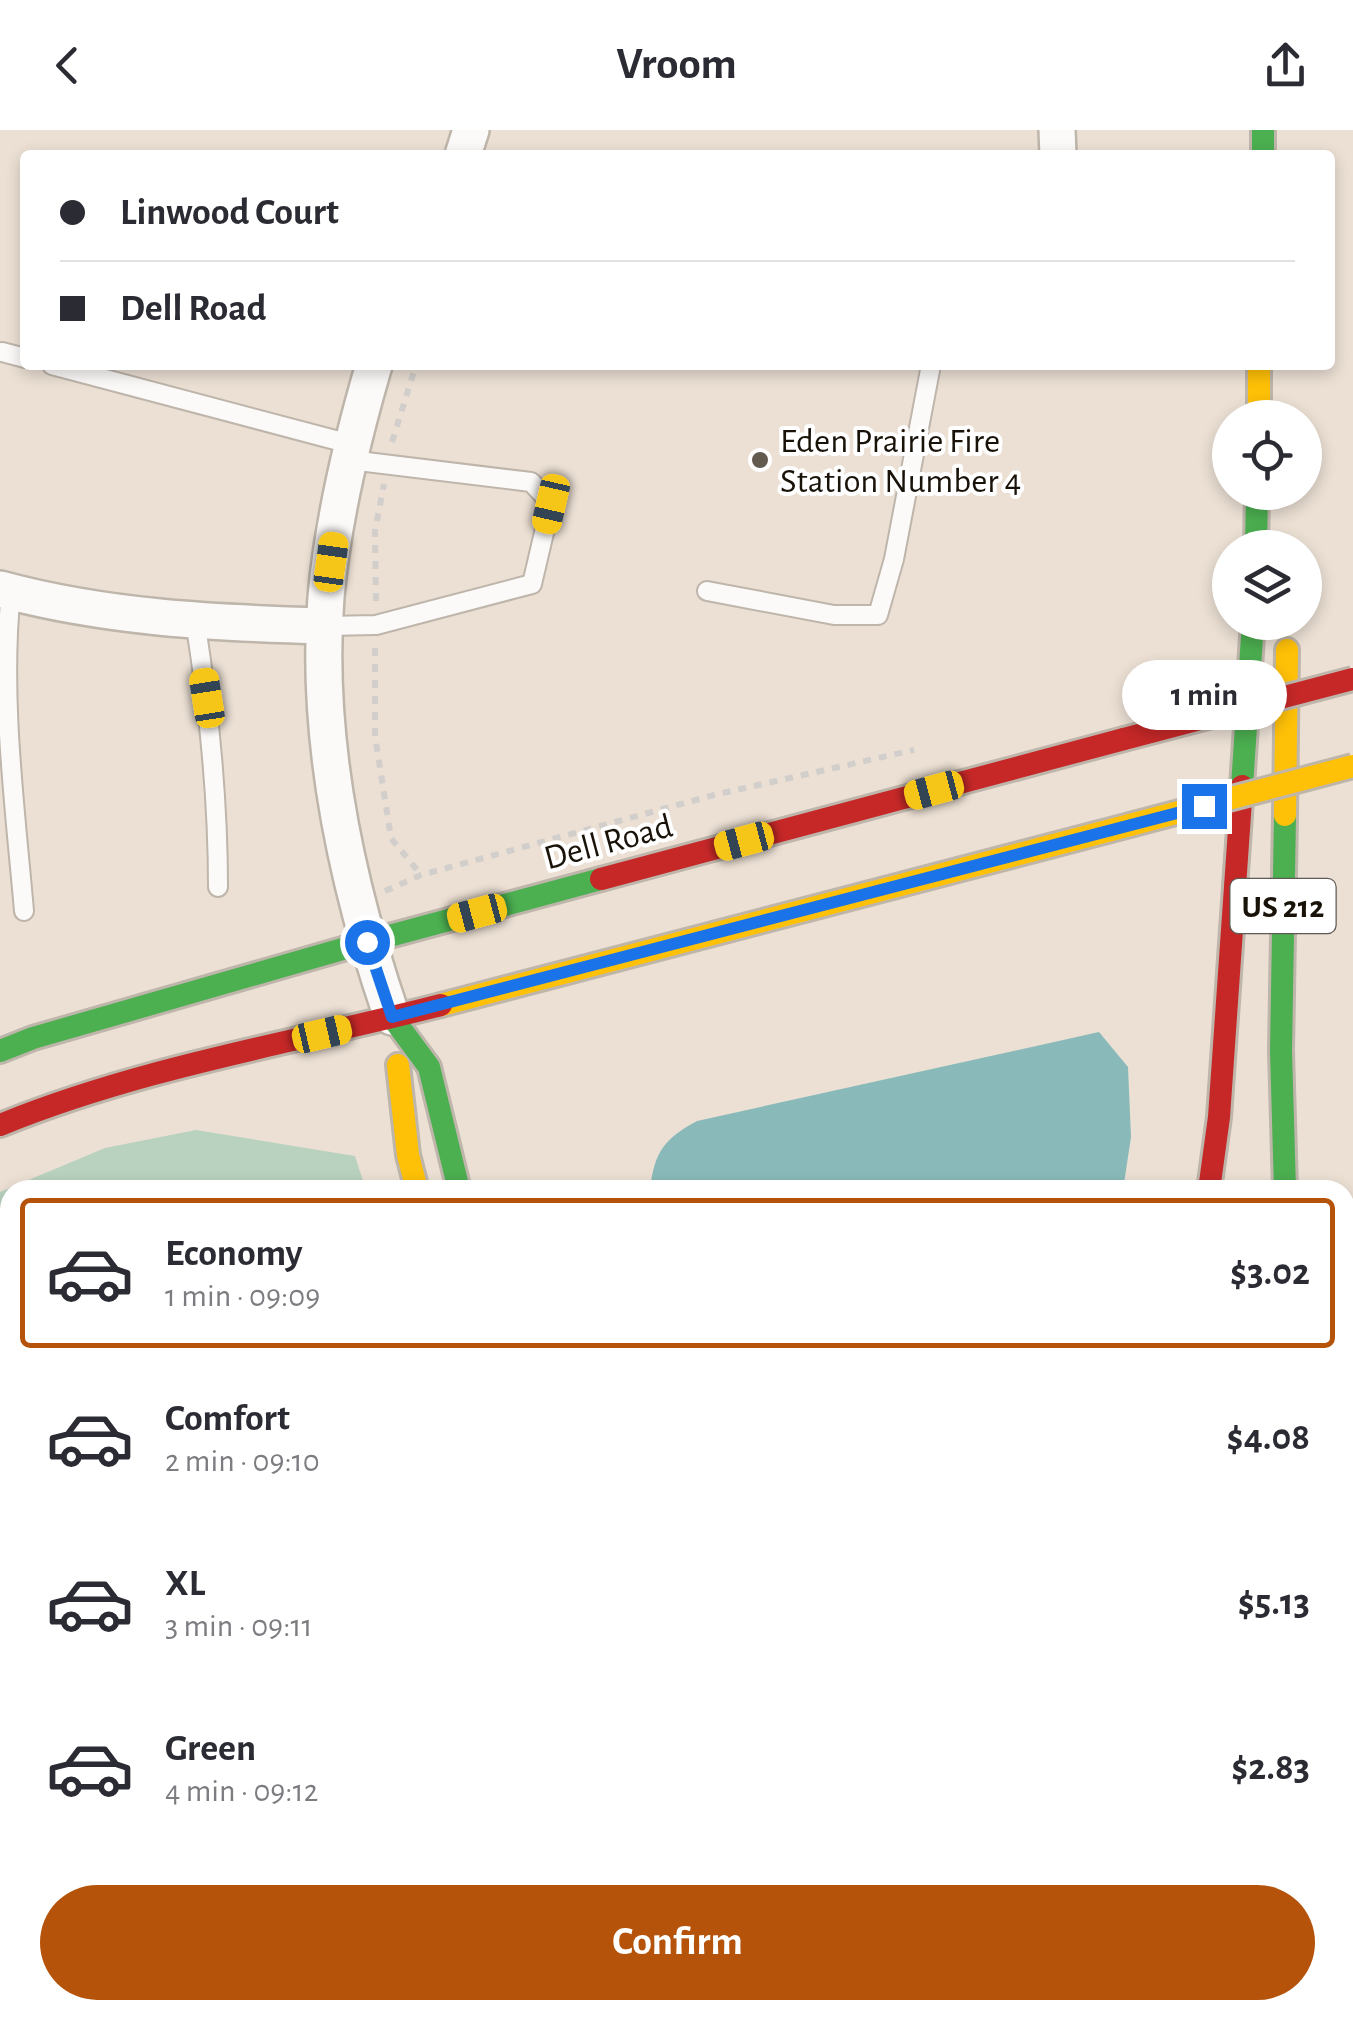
<!DOCTYPE html>
<meta charset="utf-8">
<style>
body{margin:0;font-family:"Alegreya Sans",sans-serif;background:#f7f7f7;color:#2b2b33;height:100vh;display:flex;flex-direction:column;font-size:38px;white-space:nowrap}
*{box-sizing:border-box;margin:0}
p{font-size:32px;color:#7c7c81}
.icon{flex:none;width:55px;height:55px;fill:none;stroke:currentColor;stroke-width:2;stroke-linecap:round;stroke-linejoin:round}
.map{position:relative;flex:1;overflow:hidden}
.sheet{position:absolute;left:0px;top:1050px;width:1355px;height:840px;display:flex;flex-direction:column;background:#fff;border-radius:30px 30px 0 0;box-shadow:0 5px 15px #0003}
.sheet>*{flex:none}
.banner{position:absolute;left:20px;top:20px;width:1315px;height:220px;border-radius:10px;box-shadow:0 5px 15px #0003;display:grid;align-content:center;height:220px;padding:0 40px;background:#fff}
.tools{position:absolute;left:1212px;top:270px;display:grid;gap:20px}
.tools a{display:grid;place-items:center;width:110px;height:110px;border-radius:50%;background:#fff;box-shadow:0 5px 15px #0003;font-size:50px}
.end{position:absolute;width:45px;height:45px;margin:-22px;border:12px solid #1a73e8;background:#fff;box-shadow:0 0 0 5px #fff}
.from{border-radius:50%}
.bubble{position:absolute;height:70px;border-radius:35px;background:#fff;box-shadow:0 5px 15px #0003;font-size:32px;font-weight:700;line-height:70px;text-align:center}
.car{position:absolute;width:30px;height:60px;margin:-30px -15px;border-radius:12px;box-shadow:0 0 8px 2px #0007;background:linear-gradient(#f5c518 24%,#345 0 40%,#f5c518 0 76%,#345 0 86%,#f5c518 0)}
.banner b{display:flex;align-items:center;gap:35px;height:95px;font-size:38px}
.banner b+b{border-top:2px solid #e1e1e2}
.banner i{width:25px;height:25px;background:#2b2b33}
ul{padding:18px 0 0;list-style:none}
li{display:flex;align-items:center;gap:30px;height:150px;margin:0 20px 15px;padding:0 20px;border:5px solid transparent;border-radius:10px}
li div{flex:1}
li b{display:block;font-size:38px}
li em{font-style:normal;font-weight:700}
li.on{border-color:#b45309}
li>.icon{width:90px;height:90px;stroke-width:1.5}
.button{display:flex;gap:20px;margin-top:auto;padding:20px 40px}
.button a{flex:1;height:115px;border-radius:60px;background:#b45309;color:#fff;font-size:40px;font-weight:700;line-height:115px;text-align:center}
header{display:flex;justify-content:space-between;align-items:center;height:130px;padding:0 40px;background:#fff;font-size:45px;font-weight:700}
.map>svg:first-child{display:block}
.green{fill:#b9d2bf}
.water{fill:#89bab9}
.lines{fill:none;stroke-linecap:round;stroke-linejoin:round}
.lane-casing{stroke:#beb5ab;stroke-width:22}
.street-casing{stroke:#beb5ab;stroke-width:40}
.fast-casing{stroke:#beb5ab;stroke-width:28}
.slow-casing{stroke:#beb5ab;stroke-width:28}
.jam-casing{stroke:#beb5ab;stroke-width:28}
.path{stroke:#d2cecb;stroke-width:6;stroke-dasharray:8 8;stroke-linecap:butt}
.lane{stroke:#fcfaf9;stroke-width:18}
.street{stroke:#fcfaf9;stroke-width:35}
.fast{stroke:#4caf50;stroke-width:22}
.slow{stroke:#ffc107;stroke-width:22}
.jam{stroke:#c62828;stroke-width:22}
.slow-bridge-casing{stroke:#beb5ab;stroke-width:28;stroke-linecap:butt}
.jam-bridge-casing{stroke:#beb5ab;stroke-width:28;stroke-linecap:butt}
.slow-bridge{stroke:#ffc107;stroke-width:22}
.jam-bridge{stroke:#c62828;stroke-width:22}
.route{stroke:#1a73e8;stroke-width:12}
.poi-dot{fill:#635a50;stroke:#fff;stroke-width:4}
.labels{text-anchor:middle;stroke-width:8;stroke-linejoin:round;paint-order:stroke}
.shield{fill:#fff;stroke:#5e5953;stroke-width:2.5}
.shield-label{font-size:32px;font-weight:bold;fill:#191209}
.poi-label{font-size:35px;fill:#191209;stroke:#fff;text-anchor:start}
.street-label{font-size:35px;fill:#191209;stroke:#fff}
</style>
<header><svg class="icon" aria-label="back" viewBox="0 0 24 24"><path d="M15 5l-7 7 7 7"/></svg>Vroom<svg class="icon" aria-label="share" viewBox="0 0 24 24"><path d="M12 15V3M7 8l5-5 5 5M5 13v7h14v-7"/></svg></header>
<div class="map">
<svg width="1353" height="1890" viewBox="0 0 1353 1890">
<rect width="100%" height="100%" fill="#ece0d4"/>
<path class="green" d="M196 1000 355 1026 366 1060H10V1880H723L730 1890H0V1062L105 1018Z"/>
<g class="water">
<path d="M1099 902 1128 937 1131 1007 1123 1060H650C654 1022 664 1009 697 991Z"/>
<path d="M918 1880H1195L1196 1890H926Z"/>
</g>
<g class="lines">
<defs>
<g id="lane">
<path d="M2 222 25 228"/>
<path d="M52 235 354 315"/>
<path d="M707 461 834 485H878L894 429 931 235"/>
<path d="M11 462C0 566 15 677 24 781"/>
<path d="M195 490C209 579 218 666 218 757"/>
<path d="M325 496 376 495 532 454 551 373 531 352 350 330"/>
</g>
<g id="street">
<path d="M1057 0 1058 25"/>
<path d="M463 25 471 0"/>
<path d="M374 235C352 310 333 388 326 467 315 607 347 756 392 887"/>
<path d="M0 459C107 488 215 493 325 496"/>
</g>
<g id="fast">
<path d="M1263 0V25"/>
<path d="M1256 418 1257 362"/>
<path d="M1242 656 1253 492"/>
<path d="M1285 685 1281 921 1285 1060"/>
<path d="M392 887 429 937 459 1060"/>
<path d="M0 921 33 908 367 812 601 749"/>
<path d="M1309 1880V1890"/>
</g>
<g id="slow">
<path d="M1259 235V288"/>
<path d="M1285 685 1287 520"/>
<path d="M441 875 1130 695"/>
<path d="M398 935 408 1025 417 1060"/>
</g>
<g id="jam">
<path d="M601 749 1124 609"/>
<path d="M0 995C142 937 293 913 441 875"/>
<path d="M1209 1060 1219 987 1242 656"/>
<path d="M770 1880 777 1890"/>
</g>
</defs>
<use href="#lane" class="lane-casing"/>
<use href="#street" class="street-casing"/>
<use href="#fast" class="fast-casing"/>
<use href="#slow" class="slow-casing"/>
<use href="#jam" class="jam-casing"/>
<g class="path">
<path d="M392 312 416 235"/>
<path d="M376 471 375 401 384 354"/>
<path d="M375 518V606L391 708 421 745"/>
<path d="M385 761 421 745 714 665 914 620"/>
<path d="M0 1422H4"/>
</g>
<use href="#lane" class="lane"/>
<use href="#street" class="street"/>
<use href="#fast" class="fast"/>
<use href="#slow" class="slow"/>
<use href="#jam" class="jam"/>
<defs>
<path id="slow-bridge" d="M1130 695 1353 636"/>
<path id="jam-bridge" d="M1124 609 1353 549"/>
</defs>
<use href="#slow-bridge" class="slow-bridge-casing"/>
<use href="#jam-bridge" class="jam-bridge-casing"/>
<use href="#slow-bridge" class="slow-bridge"/>
<use href="#jam-bridge" class="jam-bridge"/>
</g>
<g class="lines">
<path class="route" d="M367 812 392 887 1204 676"/>
</g>
<circle class="poi-dot" cx="760" cy="330" r="10"/>
<g class="labels">
<rect class="shield" x="1230.5" y="749" width="105" height="54" rx="8"/>
<g class="shield-label">
<text x="1283" y="787">US 212</text>
</g>
<g class="poi-label">
<text x="780" y="322">Eden Prairie Fire<tspan x="780" dy="40">Station Number 4</tspan></text>
</g>
<g class="street-label">
<text transform="translate(608 711) rotate(-15)" y="12">Dell Road</text>
</g>
</g>
</svg>
<div class="tools">
<a><svg class="icon" aria-label="locate" viewBox="0 0 24 24"><circle cx="12" cy="12" r="6"/><path d="M12 2v4M12 18v4M2 12h4M18 12h4"/></svg></a>
<a><svg class="icon" aria-label="layers" viewBox="0 0 24 24"><path d="M12 4l9 5-9 5-9-5zM3 14l9 5 9-5"/></svg></a>
</div>
<i class="end from" style="left:367px;top:812px"></i>
<i class="end" style="left:1204px;top:676px"></i>
<div class="bubble" style="left:1122px;top:530px;width:165px">1 min</div>
<i class="car" style="left:551px;top:374px;rotate:193deg"></i>
<i class="car" style="left:331px;top:432px;rotate:8deg"></i>
<i class="car" style="left:207px;top:568px;rotate:351deg"></i>
<i class="car" style="left:934px;top:660px;rotate:255deg"></i>
<i class="car" style="left:744px;top:711px;rotate:255deg"></i>
<i class="car" style="left:477px;top:783px;rotate:255deg"></i>
<i class="car" style="left:322px;top:904px;rotate:77deg"></i>
<div class="banner">
<b><i class="from"></i>Linwood Court</b>
<b><i></i>Dell Road</b>
</div>
<section class="sheet">
<ul>
<li class="on"><svg class="icon" aria-label="car" viewBox="0 0 24 24"><path d="M5 17H2v-5l4-1 3-4h7l3 4 3 1v5h-3M9 17h6M6 11h13"/><circle cx="7" cy="17" r="2"/><circle cx="17" cy="17" r="2"/></svg><div><b>Economy</b><p>1 min · 09:09</p></div><em>$3.02</em></li>
<li><svg class="icon" aria-label="car" viewBox="0 0 24 24"><path d="M5 17H2v-5l4-1 3-4h7l3 4 3 1v5h-3M9 17h6M6 11h13"/><circle cx="7" cy="17" r="2"/><circle cx="17" cy="17" r="2"/></svg><div><b>Comfort</b><p>2 min · 09:10</p></div><em>$4.08</em></li>
<li><svg class="icon" aria-label="car" viewBox="0 0 24 24"><path d="M5 17H2v-5l4-1 3-4h7l3 4 3 1v5h-3M9 17h6M6 11h13"/><circle cx="7" cy="17" r="2"/><circle cx="17" cy="17" r="2"/></svg><div><b>XL</b><p>3 min · 09:11</p></div><em>$5.13</em></li>
<li><svg class="icon" aria-label="car" viewBox="0 0 24 24"><path d="M5 17H2v-5l4-1 3-4h7l3 4 3 1v5h-3M9 17h6M6 11h13"/><circle cx="7" cy="17" r="2"/><circle cx="17" cy="17" r="2"/></svg><div><b>Green</b><p>4 min · 09:12</p></div><em>$2.83</em></li>
</ul>
<div class="button"><a>Confirm</a></div>
</section>
</div>
